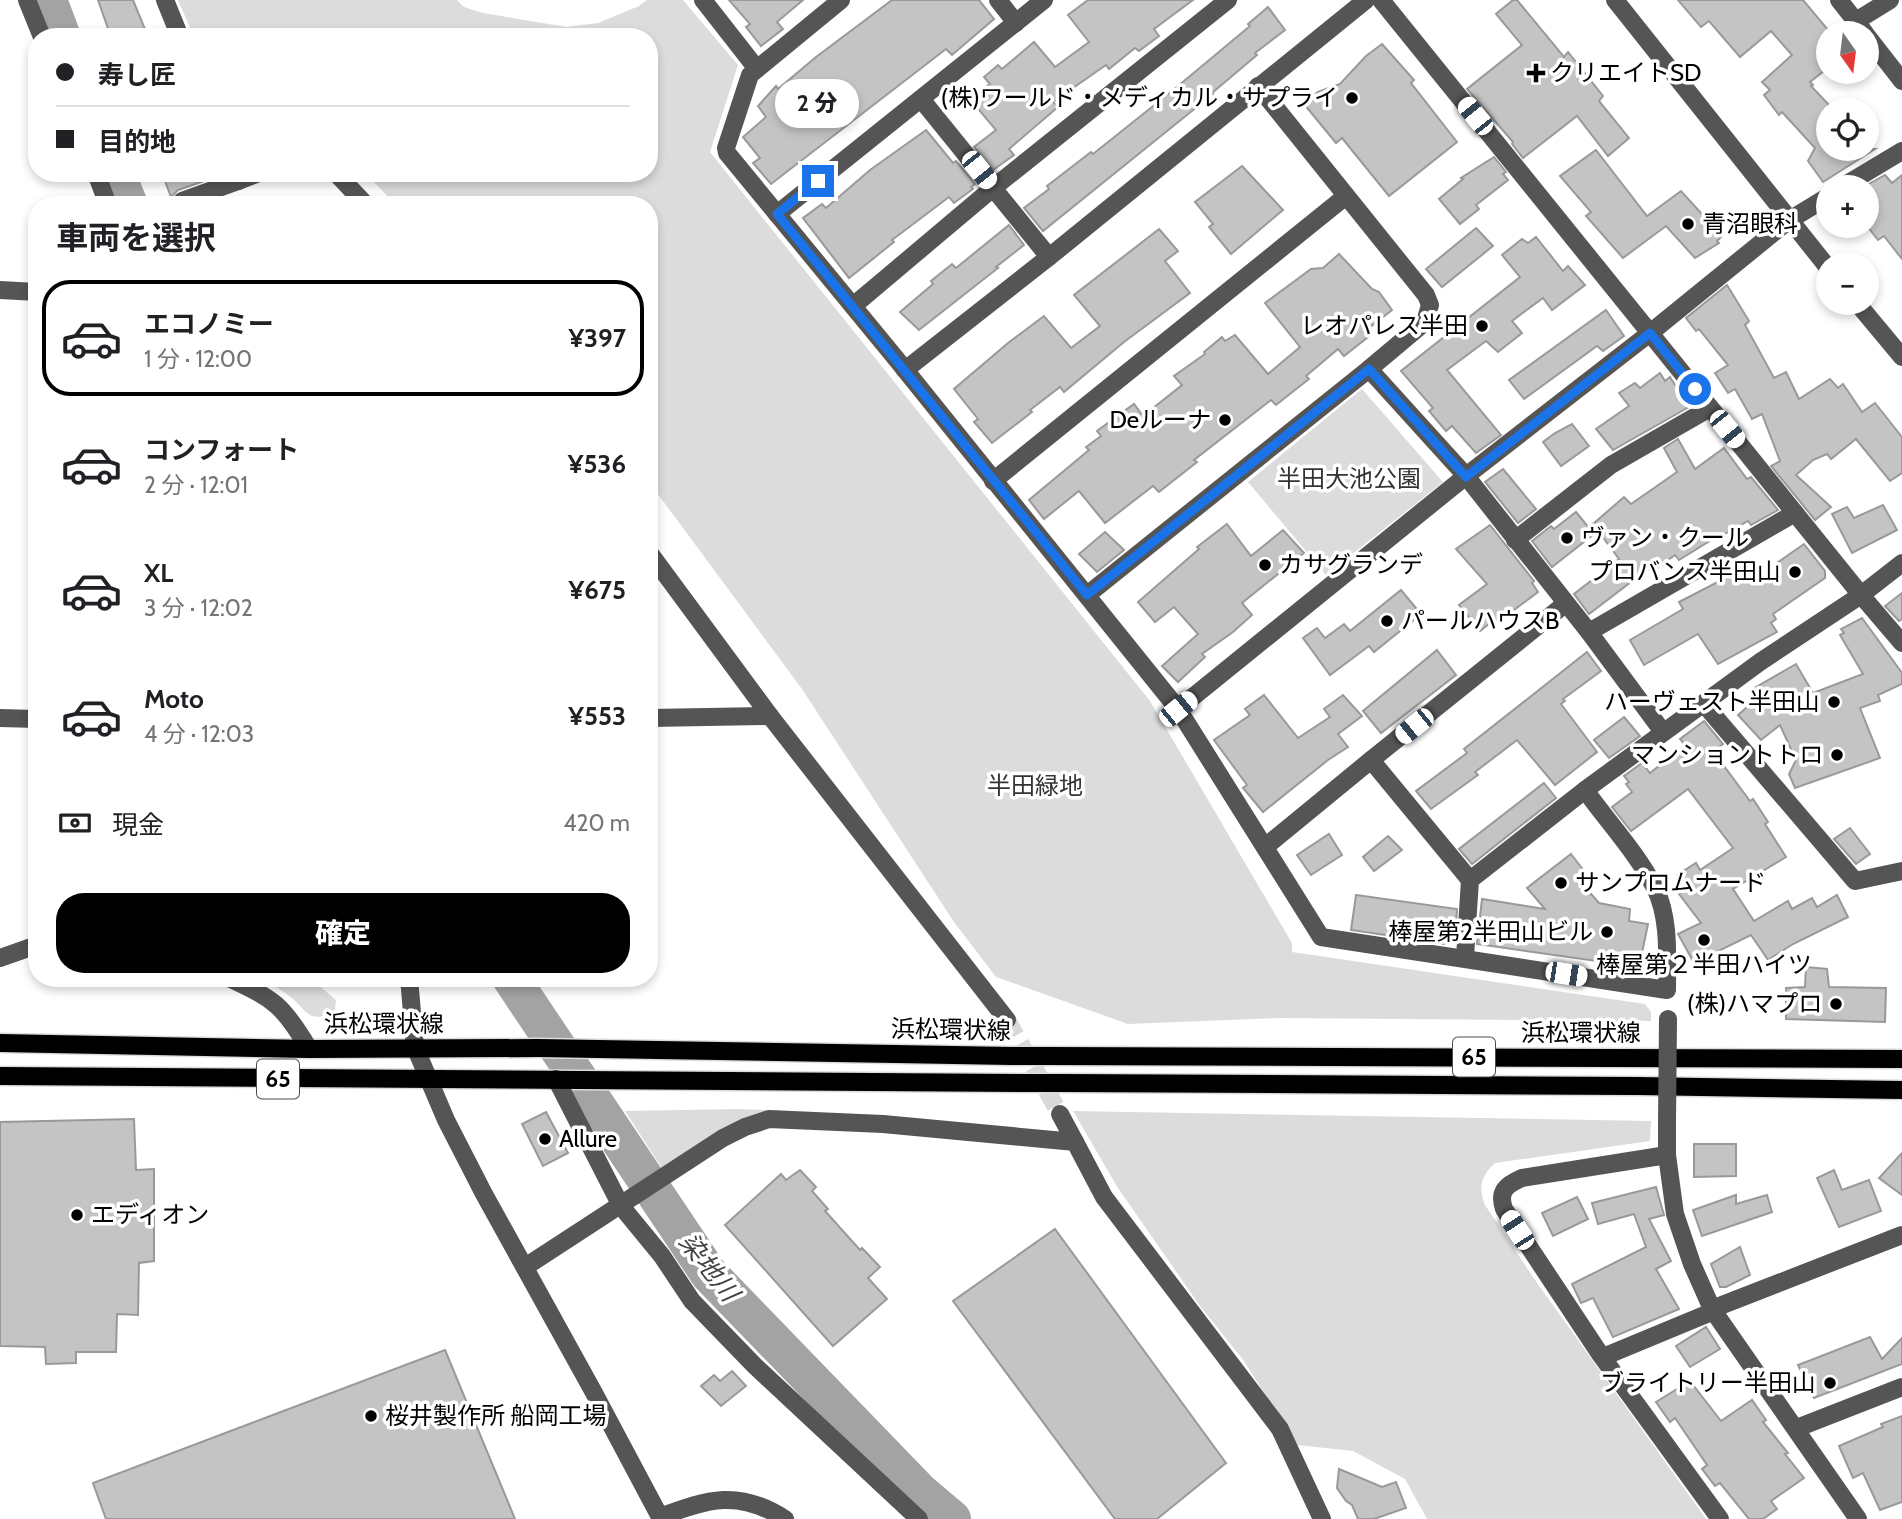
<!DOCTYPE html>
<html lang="ja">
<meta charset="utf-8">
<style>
body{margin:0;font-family:Cabin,"Noto Sans JP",sans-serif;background:#f2f2f2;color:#202124;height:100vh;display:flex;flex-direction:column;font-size:26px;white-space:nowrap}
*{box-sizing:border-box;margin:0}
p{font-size:23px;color:#757577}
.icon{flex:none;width:38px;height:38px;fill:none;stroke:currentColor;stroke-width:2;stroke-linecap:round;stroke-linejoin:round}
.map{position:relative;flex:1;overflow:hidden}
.side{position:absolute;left:28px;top:196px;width:630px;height:791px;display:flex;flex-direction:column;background:#fff;border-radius:28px;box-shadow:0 4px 10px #0003}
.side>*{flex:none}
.banner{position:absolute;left:28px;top:28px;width:630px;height:154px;border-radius:28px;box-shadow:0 4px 10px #0003;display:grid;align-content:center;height:154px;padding:0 28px;background:#fff}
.needle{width:46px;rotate:166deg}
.buttons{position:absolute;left:1816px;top:21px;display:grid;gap:14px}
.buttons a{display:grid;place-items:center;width:63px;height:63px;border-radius:50%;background:#fff;box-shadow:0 4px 10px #0003;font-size:35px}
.end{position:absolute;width:32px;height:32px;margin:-16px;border:9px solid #1a73e8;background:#fff;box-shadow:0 0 0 4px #fff}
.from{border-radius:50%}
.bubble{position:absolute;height:49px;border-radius:24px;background:#fff;box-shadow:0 4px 10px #0003;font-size:23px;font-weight:800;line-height:49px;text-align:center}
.car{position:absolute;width:21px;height:42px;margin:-21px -10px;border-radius:9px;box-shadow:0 0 5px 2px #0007;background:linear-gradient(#fff 24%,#345 0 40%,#fff 0 76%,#345 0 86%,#fff 0)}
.banner b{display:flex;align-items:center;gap:24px;height:66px;font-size:26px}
.banner b+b{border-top:2px solid #e0e0e0}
.banner i{width:18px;height:18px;background:#202124}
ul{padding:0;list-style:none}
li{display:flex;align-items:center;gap:21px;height:116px;margin:0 14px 10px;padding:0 14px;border:4px solid transparent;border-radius:28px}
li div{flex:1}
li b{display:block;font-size:26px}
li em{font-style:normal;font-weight:800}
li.on{border-color:#000}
li>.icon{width:63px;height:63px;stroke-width:1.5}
h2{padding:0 28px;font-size:32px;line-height:84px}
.pay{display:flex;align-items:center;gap:18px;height:77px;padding:0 28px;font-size:26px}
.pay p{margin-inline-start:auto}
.primary-button{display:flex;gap:14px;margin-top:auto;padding:14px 28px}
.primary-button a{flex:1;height:80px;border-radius:28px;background:#000;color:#fff;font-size:28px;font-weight:800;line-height:80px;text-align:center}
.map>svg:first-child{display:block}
.green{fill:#dcdcdc}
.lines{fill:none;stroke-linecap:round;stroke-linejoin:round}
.river{stroke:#a3a3a3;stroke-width:38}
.building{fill:#c4c4c4;stroke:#999;stroke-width:2}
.minor-tunnel{stroke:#d9d9d9;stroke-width:18;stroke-dasharray:18 9;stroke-linecap:butt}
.major-casing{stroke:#dbdbdb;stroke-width:21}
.minor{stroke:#555;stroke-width:18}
.major{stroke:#000;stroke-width:18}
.major-bridge-casing{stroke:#dbdbdb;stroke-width:21;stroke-linecap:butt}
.minor-bridge{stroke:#555;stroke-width:18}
.major-bridge{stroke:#000;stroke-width:18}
.route{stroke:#1a73e8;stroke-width:9}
.poi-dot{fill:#000;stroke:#fff;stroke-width:2.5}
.labels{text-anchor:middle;stroke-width:7;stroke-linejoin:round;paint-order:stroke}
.shield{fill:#fff;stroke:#4c4c4c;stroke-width:2}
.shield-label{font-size:23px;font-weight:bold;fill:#000}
.poi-label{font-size:24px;fill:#000;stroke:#fff;text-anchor:start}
.park-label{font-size:24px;fill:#333;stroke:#fff}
.street-label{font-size:24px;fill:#000;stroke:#fff}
.water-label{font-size:26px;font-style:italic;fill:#444;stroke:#fff}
</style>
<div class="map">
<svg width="1902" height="1519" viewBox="0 0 1902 1519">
<rect width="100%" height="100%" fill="#fff"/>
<g class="green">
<path d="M178 0H457L464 7 483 13 566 27 598 23 639 6 647 0H683L738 65 710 152 1150 701 1292 943V952L1645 1004 1651 1012V1021L1281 1018 1128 1024 996 977 954 922 802 689 649 482V205H396L365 173H649V37H194Z"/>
<path d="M1362 389 1443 482 1326 575 1248 482Z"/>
<path d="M258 978H310L336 1000 335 1010C309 1027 306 1008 288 995 279 988 268 983 258 978Z"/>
<path d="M739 1109 787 1111 759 1115 663 1170 625 1111Z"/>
<path d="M1073 1111 1651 1121 1650 1141 1495 1163C1481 1176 1478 1187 1485 1205L1535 1280 1706 1519H1427L1405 1479 1353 1451 1297 1445 1244 1361 1200 1306 1118 1188Z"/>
</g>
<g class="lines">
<g class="river">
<path d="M48 0 62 37"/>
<path d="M116 173 129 205"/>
<path d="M511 978 709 1274 920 1492 952 1519"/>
</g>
</g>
<g class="building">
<path d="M98 0H133L147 34 137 37H111Z"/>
<path d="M729 0H803L777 22 783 29 761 46 746 27 750 24Z"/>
<path d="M892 0H979L994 19 952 55 946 49 771 184 753 163 760 158 743 137 766 117 758 106 776 86 778 89 816 57Z"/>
<path d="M1088 0H1193L1154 29 1159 36 1139 51 1135 48 1109 69 1106 65 1053 102 1058 107 1009 149 1014 155 993 170 974 147 996 130 969 98 990 84 984 77 998 65 1002 69 1034 42 1055 67 1089 42 1068 15Z"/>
<path d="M1513 0H1517L1564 57 1568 52 1603 96 1599 101 1629 138 1608 156 1577 116 1523 158 1512 144 1513 142 1467 89 1522 45 1496 14Z"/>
<path d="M1678 0H1803L1829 31V67L1810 82 1813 85 1811 86 1829 105V149H1875L1823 182 1808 161 1815 148 1782 112 1779 115 1764 95 1770 90 1762 82 1792 55 1771 31 1740 57 1709 21 1701 27Z"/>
<path d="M1268 7 1285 30 1255 53 1257 55 1212 93 1213 94 1043 231 1024 208 1049 189 1047 186 1091 152 1093 154 1172 91 1250 26 1248 24Z"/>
<path d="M1382 44 1414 80 1411 83 1457 142 1389 196 1342 138 1336 143 1304 104 1318 92 1340 84 1366 56Z"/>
<path d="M926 130 953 163 956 161 975 184 971 187 973 189 954 203 949 197 892 240 894 242 849 278 803 218 822 204 826 208 870 170Z"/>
<path d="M1596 150 1647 216 1681 191 1722 236 1717 241 1719 243 1695 258 1666 226 1623 258 1586 216 1591 212 1560 176Z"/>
<path d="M1494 157 1506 172 1503 174 1508 180 1476 205 1479 209 1460 224 1439 199 1463 179 1461 178Z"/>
<path d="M1242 166 1283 210 1231 254 1209 227 1213 224 1195 202Z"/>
<path d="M162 173H224V174L178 190 171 197Z"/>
<path d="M1885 175 1892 183 1902 175V259L1884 236 1878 240 1867 226V185Z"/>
<path d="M1009 225 1024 245 996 267 998 268 919 330 900 312 933 284 931 281 952 264 956 268Z"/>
<path d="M1476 228 1493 246 1442 287 1426 269Z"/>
<path d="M1159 229 1178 251 1165 261 1190 293 1124 342 1064 392 1060 387 1030 410 1032 412 992 443 974 422 978 419 954 389 1008 343 1044 316 1071 348 1100 326 1074 295Z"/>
<path d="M1536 237 1563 271 1568 266 1585 285 1552 310 1543 298 1512 321 1522 333 1498 352 1486 341 1447 370 1501 435 1476 453 1452 426 1446 431 1429 411 1433 408 1401 371 1520 277 1502 255 1522 239 1528 243Z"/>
<path d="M1339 254 1372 289 1379 292 1392 310 1364 332 1368 337 1344 356 1338 349 1306 376 1309 379 1276 405 1271 400 1194 460 1197 462 1159 492 1153 486 1105 523 1079 491 1044 519 1029 500 1089 450 1086 447 1101 436 1097 431 1134 404 1143 416 1182 385 1174 376 1205 354 1204 352 1222 337 1225 341 1235 335 1268 374 1300 347 1265 303 1311 269 1323 268Z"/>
<path d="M1727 285 1749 321 1745 325 1774 378 1786 372 1799 399 1830 379 1838 388 1843 384 1862 412 1875 403 1902 437V473L1890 481 1856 439 1831 459 1827 454 1813 460 1796 475 1831 507 1815 520 1771 466 1780 461 1762 414 1752 419 1735 389 1728 393 1715 373 1728 365 1699 329 1696 331 1686 318Z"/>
<path d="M1606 310 1624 336 1603 351 1597 346 1524 399 1509 380Z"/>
<path d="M1660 373 1665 381 1670 377 1689 407 1613 450 1596 429 1629 406 1619 393 1635 383 1640 388Z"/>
<path d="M1572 424 1589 446 1561 466 1543 442 1555 433Z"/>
<path d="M1678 439 1695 469 1724 448 1747 479 1751 477 1778 510 1751 525 1748 521 1714 540 1713 539 1679 560 1675 555 1653 571 1648 569 1589 614 1574 594 1619 559 1593 524 1624 497 1631 504 1677 472 1664 448Z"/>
<path d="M1503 469 1536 509 1518 523 1485 482Z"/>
<path d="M1883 505 1897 530 1852 553 1832 514 1847 507 1854 518Z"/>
<path d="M1576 512 1594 534 1552 567 1532 541 1551 526 1554 529Z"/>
<path d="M1227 524 1251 556 1283 530 1304 553 1242 603 1252 615 1233 632 1202 654 1205 657 1178 682 1162 666 1198 634 1174 607 1155 622 1138 602 1199 549 1197 547Z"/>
<path d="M1490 525 1534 581 1532 583 1538 592 1491 627 1489 624 1480 631 1459 605 1487 584 1456 549Z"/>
<path d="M1105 532 1124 550 1097 572 1079 554Z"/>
<path d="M1804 544 1825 571V578L1773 614 1776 619 1771 623 1777 632 1718 664 1698 634 1644 665 1630 640 1683 609 1679 602 1739 571 1740 572 1749 568 1754 579Z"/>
<path d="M1401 590 1421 614 1374 652 1369 646 1330 675 1303 638 1317 628 1325 638 1344 624 1350 631Z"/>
<path d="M1902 593V619L1899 621 1885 606Z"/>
<path d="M1862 618 1902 673V684L1878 695 1880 701 1860 708 1880 758 1795 788 1789 774 1796 760 1780 725 1761 740 1738 715 1756 699 1751 690 1796 664 1813 693 1863 674 1840 635 1844 633 1841 629Z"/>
<path d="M1437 650 1456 675 1381 733 1363 711Z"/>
<path d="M1587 652 1601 671 1563 699 1565 701 1561 704 1597 752 1555 785 1517 740 1475 772 1478 775 1431 809 1416 791 1467 753 1464 749Z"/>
<path d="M1264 695 1298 738 1330 717 1324 709 1343 695 1362 716 1338 734 1348 747 1328 760 1263 812 1243 788 1247 785 1214 740 1250 715 1245 709Z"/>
<path d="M1624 717 1640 736 1609 758 1594 740Z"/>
<path d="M1704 721 1723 744 1719 747 1724 753 1718 758 1750 801 1753 799 1768 822 1765 824 1786 857 1733 889 1754 921 1788 901 1792 909 1812 898 1817 907 1837 895 1848 917 1793 944 1768 960 1751 935 1694 963 1678 934 1701 923 1679 894 1686 889 1677 875 1696 863 1700 870 1733 848 1688 789 1631 831 1612 807 1632 792 1626 784 1629 782 1624 776 1642 763 1650 773 1685 745 1680 739Z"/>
<path d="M1544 783 1556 798 1472 864 1459 849Z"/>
<path d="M1850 828 1870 854 1856 864 1834 839Z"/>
<path d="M1329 834 1342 855 1311 875 1297 855Z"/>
<path d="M1388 836 1402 850 1374 871 1363 857Z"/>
<path d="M1571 854 1591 880 1584 886 1599 903 1630 909 1629 921 1648 924 1639 967 1477 944 1482 899 1545 909 1527 888Z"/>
<path d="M1356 895 1457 909 1455 940 1447 939 1446 944 1351 930Z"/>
<path d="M1806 967 1827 969 1829 987 1886 988 1885 1022 1786 1019V988L1805 987Z"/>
<path d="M546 1112 568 1153 543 1166 522 1124Z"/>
<path d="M134 1119 136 1170 154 1169V1261L139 1263 138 1315 117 1314 116 1352H76V1363L46 1364 45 1347 0 1346V1122Z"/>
<path d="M1694 1144H1736V1176L1694 1177Z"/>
<path d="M1902 1153V1195L1879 1178Z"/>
<path d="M800 1170 816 1187 812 1191 828 1209 825 1211 860 1250 862 1248 880 1267 868 1278 887 1299 833 1346 725 1225 781 1174 786 1180Z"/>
<path d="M1834 1170 1842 1190 1869 1180 1881 1211 1839 1227 1817 1178Z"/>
<path d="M1656 1187 1664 1215 1649 1219 1671 1261 1656 1269 1679 1309 1613 1337 1593 1298 1581 1303 1572 1284 1646 1247 1634 1214 1598 1224 1592 1203Z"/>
<path d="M1736 1195V1204L1767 1195 1772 1212 1702 1236 1693 1210Z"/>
<path d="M1577 1197 1588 1219 1553 1236 1542 1213Z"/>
<path d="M1055 1229 1226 1463 1157 1519H1115L953 1301Z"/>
<path d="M1740 1247 1750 1275 1726 1287H1720L1711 1264Z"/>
<path d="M1706 1327 1720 1349 1690 1367 1676 1346Z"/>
<path d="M1870 1337 1882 1359 1902 1338V1364L1814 1398 1798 1365Z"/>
<path d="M445 1350 515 1519H106L93 1483Z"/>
<path d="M732 1371 746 1386 721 1406 701 1386 714 1375 720 1381Z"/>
<path d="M1690 1381 1721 1421 1752 1400 1766 1420 1763 1422 1788 1453 1785 1454 1804 1478 1771 1501 1777 1509 1763 1519H1749L1720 1483 1715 1486 1702 1469 1707 1465 1675 1418 1670 1422 1656 1402Z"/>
<path d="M1902 1416V1502L1880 1510 1863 1473 1853 1478 1839 1446 1883 1427 1881 1424Z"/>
<path d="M1339 1469 1382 1487 1396 1482 1406 1508 1374 1519H1358L1352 1505 1346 1501 1337 1488Z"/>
</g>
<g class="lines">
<path class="minor-tunnel" d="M1007 1020 1060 1114"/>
<defs>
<g id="major">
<path d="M0 1043 309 1049 538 1048 1012 1056"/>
<path d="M1047 1056 1902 1059"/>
<path d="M0 1076 1028 1083"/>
<path d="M1061 1083 1637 1086 1902 1090"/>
</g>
</defs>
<use href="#major" class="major-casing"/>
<g class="minor">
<path d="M27 0 42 37"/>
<path d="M165 0 180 37"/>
<path d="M703 0 757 69 750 75 726 148 727 153 898 361 1178 709 1321 937 1667 990C1667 957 1670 918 1655 888 1637 853 1608 822 1585 790L1760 662 1861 595 1902 563"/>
<path d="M998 0 1016 23"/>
<path d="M1381 0 1650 333 1788 221 1829 196"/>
<path d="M1615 0 1829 269"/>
<path d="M1839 0 1865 33"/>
<path d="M1856 21 1890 0"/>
<path d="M1867 36 1902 81"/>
<path d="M757 69 841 0"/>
<path d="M1258 86 1426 295 1430 305 1425 322 1369 369"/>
<path d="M921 99 1049 257"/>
<path d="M96 173 108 205"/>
<path d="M235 173 238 181 259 173"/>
<path d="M336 173 366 205"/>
<path d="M1842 187 1902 151"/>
<path d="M183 205 182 201 238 181"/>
<path d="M777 214 1044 0"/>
<path d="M0 290 37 292"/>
<path d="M1857 303 1902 357"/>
<path d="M853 306 993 188 1228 0"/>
<path d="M905 370 1049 257 1366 0"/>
<path d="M993 481 1346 196"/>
<path d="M1515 540 1611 465 1710 408"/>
<path d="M649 552 770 716 1007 1020"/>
<path d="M1087 595 1369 369 1466 476 1589 632 1663 732"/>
<path d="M1589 632 1795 513"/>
<path d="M1704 704 1855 881 1902 871"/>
<path d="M1178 709 1466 476 1650 333 1861 595 1902 643"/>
<path d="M0 718 37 719"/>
<path d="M649 718 770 716"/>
<path d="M1371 760 1565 604"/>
<path d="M1265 847 1371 760 1470 880"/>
<path d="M1465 957 1470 880 1585 790"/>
<path d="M0 958 37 945"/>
<path d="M229 978C274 999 283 1005 309 1049"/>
<path d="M409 978 415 1047 446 1120 484 1194 593 1391 660 1517C709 1499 738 1489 785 1519"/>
<path d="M556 1079 621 1206 662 1256 692 1301 755 1366 919 1519"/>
<path d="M1060 1114 1075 1142"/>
<path d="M1667 1122V1155L1675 1214 1692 1264 1712 1309 1858 1519"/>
<path d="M1667 1155 1522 1178C1506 1185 1498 1191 1504 1209L1600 1354 1720 1519"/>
<path d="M525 1267 723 1138 745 1127 769 1119 883 1124 1075 1142 1104 1197 1280 1429 1322 1519"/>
<path d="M1712 1309 1902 1235"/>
<path d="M1603 1357 1714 1311"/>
<path d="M1797 1428 1902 1387"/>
</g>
<use href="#major" class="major"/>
<defs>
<g id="major-bridge">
<path d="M1012 1056H1047"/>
<path d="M1028 1083H1061"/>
</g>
</defs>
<use href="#major-bridge" class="major-bridge-casing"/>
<path class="minor-bridge" d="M1667 1122 1668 1019"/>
<use href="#major-bridge" class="major-bridge"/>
</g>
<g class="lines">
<path class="route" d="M818 181 777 214 1087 595 1369 369 1466 477 1650 333 1695 389"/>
</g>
<g class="poi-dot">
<path d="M1532.5 62.5h7v7h7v7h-7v7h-7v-7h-7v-7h7z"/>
<circle cx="1352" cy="98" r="7"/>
<circle cx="1688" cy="224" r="7"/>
<circle cx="1482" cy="326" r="7"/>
<circle cx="1225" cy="420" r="7"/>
<circle cx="1567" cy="538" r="7"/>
<circle cx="1265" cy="565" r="7"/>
<circle cx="1795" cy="572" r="7"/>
<circle cx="1387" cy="621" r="7"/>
<circle cx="1834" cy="702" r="7"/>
<circle cx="1837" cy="755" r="7"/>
<circle cx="1561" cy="883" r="7"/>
<circle cx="1607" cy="932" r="7"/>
<circle cx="1704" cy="940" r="7"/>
<circle cx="1836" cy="1004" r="7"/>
<circle cx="545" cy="1139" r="7"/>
<circle cx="77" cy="1215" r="7"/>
<circle cx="1830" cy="1383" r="7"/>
<circle cx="371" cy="1416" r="7"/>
</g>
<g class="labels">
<g class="shield">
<rect x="1453" y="1037.5" width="42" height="39" rx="5"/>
<rect x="257" y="1059.5" width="42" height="39" rx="5"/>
</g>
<g class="shield-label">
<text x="1474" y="1065">65</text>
<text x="278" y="1087">65</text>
</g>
<g class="poi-label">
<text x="1550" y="81">クリエイトSD</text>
<text x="1338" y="106" text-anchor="end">(株)ワールド・メディカル・サプライ</text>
<text x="1702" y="232">青沼眼科</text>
<text x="1468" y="334" text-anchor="end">レオパレス半田</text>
<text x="1211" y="428" text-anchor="end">Deルーナ</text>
<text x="1581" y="546">ヴァン・クール</text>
<text x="1279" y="573">カサグランデ</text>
<text x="1781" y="580" text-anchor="end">プロバンス半田山</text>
<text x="1401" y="629">パールハウスB</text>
<text x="1820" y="710" text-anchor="end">ハーヴェスト半田山</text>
<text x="1823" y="763" text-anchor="end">マンショントトロ</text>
<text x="1575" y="891">サンプロムナード</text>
<text x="1593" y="940" text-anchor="end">棒屋第2半田山ビル</text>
<text x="1704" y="973" text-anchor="middle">棒屋第２半田ハイツ</text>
<text x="1822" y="1012" text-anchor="end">(株)ハマプロ</text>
<text x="559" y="1147">Allure</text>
<text x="91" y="1223">エディオン</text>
<text x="1816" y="1391" text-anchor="end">ブライトリー半田山</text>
<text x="385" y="1424">桜井製作所 船岡工場</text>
</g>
<g class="park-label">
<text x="1349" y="487">半田大池公園</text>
<text x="1035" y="794">半田緑地</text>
</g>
<g class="street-label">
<text x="384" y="1032">浜松環状線</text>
<text transform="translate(951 1030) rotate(1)" y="8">浜松環状線</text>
<text x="1581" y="1041">浜松環状線</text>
</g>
<g class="water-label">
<text transform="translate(709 1267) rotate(52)" y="9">染地川</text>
</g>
</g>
</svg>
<div class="buttons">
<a><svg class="needle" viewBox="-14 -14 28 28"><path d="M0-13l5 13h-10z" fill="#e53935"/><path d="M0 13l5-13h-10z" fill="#757577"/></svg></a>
<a><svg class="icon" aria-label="locate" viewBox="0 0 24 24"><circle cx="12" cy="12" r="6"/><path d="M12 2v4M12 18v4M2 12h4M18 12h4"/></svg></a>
<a>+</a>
<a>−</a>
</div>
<i class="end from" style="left:1695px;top:389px"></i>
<i class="end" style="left:818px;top:181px"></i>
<div class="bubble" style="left:775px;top:79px;width:84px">2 分</div>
<i class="car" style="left:1475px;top:116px;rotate:321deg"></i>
<i class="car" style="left:979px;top:170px;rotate:141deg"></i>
<i class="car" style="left:1727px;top:429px;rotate:141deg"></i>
<i class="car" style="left:1178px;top:709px;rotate:51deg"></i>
<i class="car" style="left:1414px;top:726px;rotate:231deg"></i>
<i class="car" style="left:1566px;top:974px;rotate:99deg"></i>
<i class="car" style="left:1517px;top:1230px;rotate:327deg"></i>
<div class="banner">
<b><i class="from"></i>寿し匠</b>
<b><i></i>目的地</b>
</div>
<section class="side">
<h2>車両を選択</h2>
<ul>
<li class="on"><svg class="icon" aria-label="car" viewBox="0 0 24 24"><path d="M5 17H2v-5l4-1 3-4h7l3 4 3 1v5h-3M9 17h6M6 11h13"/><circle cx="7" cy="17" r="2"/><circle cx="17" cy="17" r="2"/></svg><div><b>エコノミー</b><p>1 分 · 12:00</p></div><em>¥397</em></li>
<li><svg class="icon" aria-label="car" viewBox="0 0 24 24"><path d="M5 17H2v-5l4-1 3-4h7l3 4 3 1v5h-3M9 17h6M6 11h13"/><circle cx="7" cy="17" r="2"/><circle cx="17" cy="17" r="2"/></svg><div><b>コンフォート</b><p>2 分 · 12:01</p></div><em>¥536</em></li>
<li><svg class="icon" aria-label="car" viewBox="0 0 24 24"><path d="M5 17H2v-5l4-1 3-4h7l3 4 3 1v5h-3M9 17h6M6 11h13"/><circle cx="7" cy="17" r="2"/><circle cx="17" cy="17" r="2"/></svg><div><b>XL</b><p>3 分 · 12:02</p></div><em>¥675</em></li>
<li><svg class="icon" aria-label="car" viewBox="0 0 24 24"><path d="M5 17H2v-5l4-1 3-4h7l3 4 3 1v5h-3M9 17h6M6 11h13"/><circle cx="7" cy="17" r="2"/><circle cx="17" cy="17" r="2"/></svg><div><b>Moto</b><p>4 分 · 12:03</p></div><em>¥553</em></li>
</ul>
<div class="pay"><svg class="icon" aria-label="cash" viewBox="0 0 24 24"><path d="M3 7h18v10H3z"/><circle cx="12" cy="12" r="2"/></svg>現金<p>420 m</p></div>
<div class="primary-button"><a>確定</a></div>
</section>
</div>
